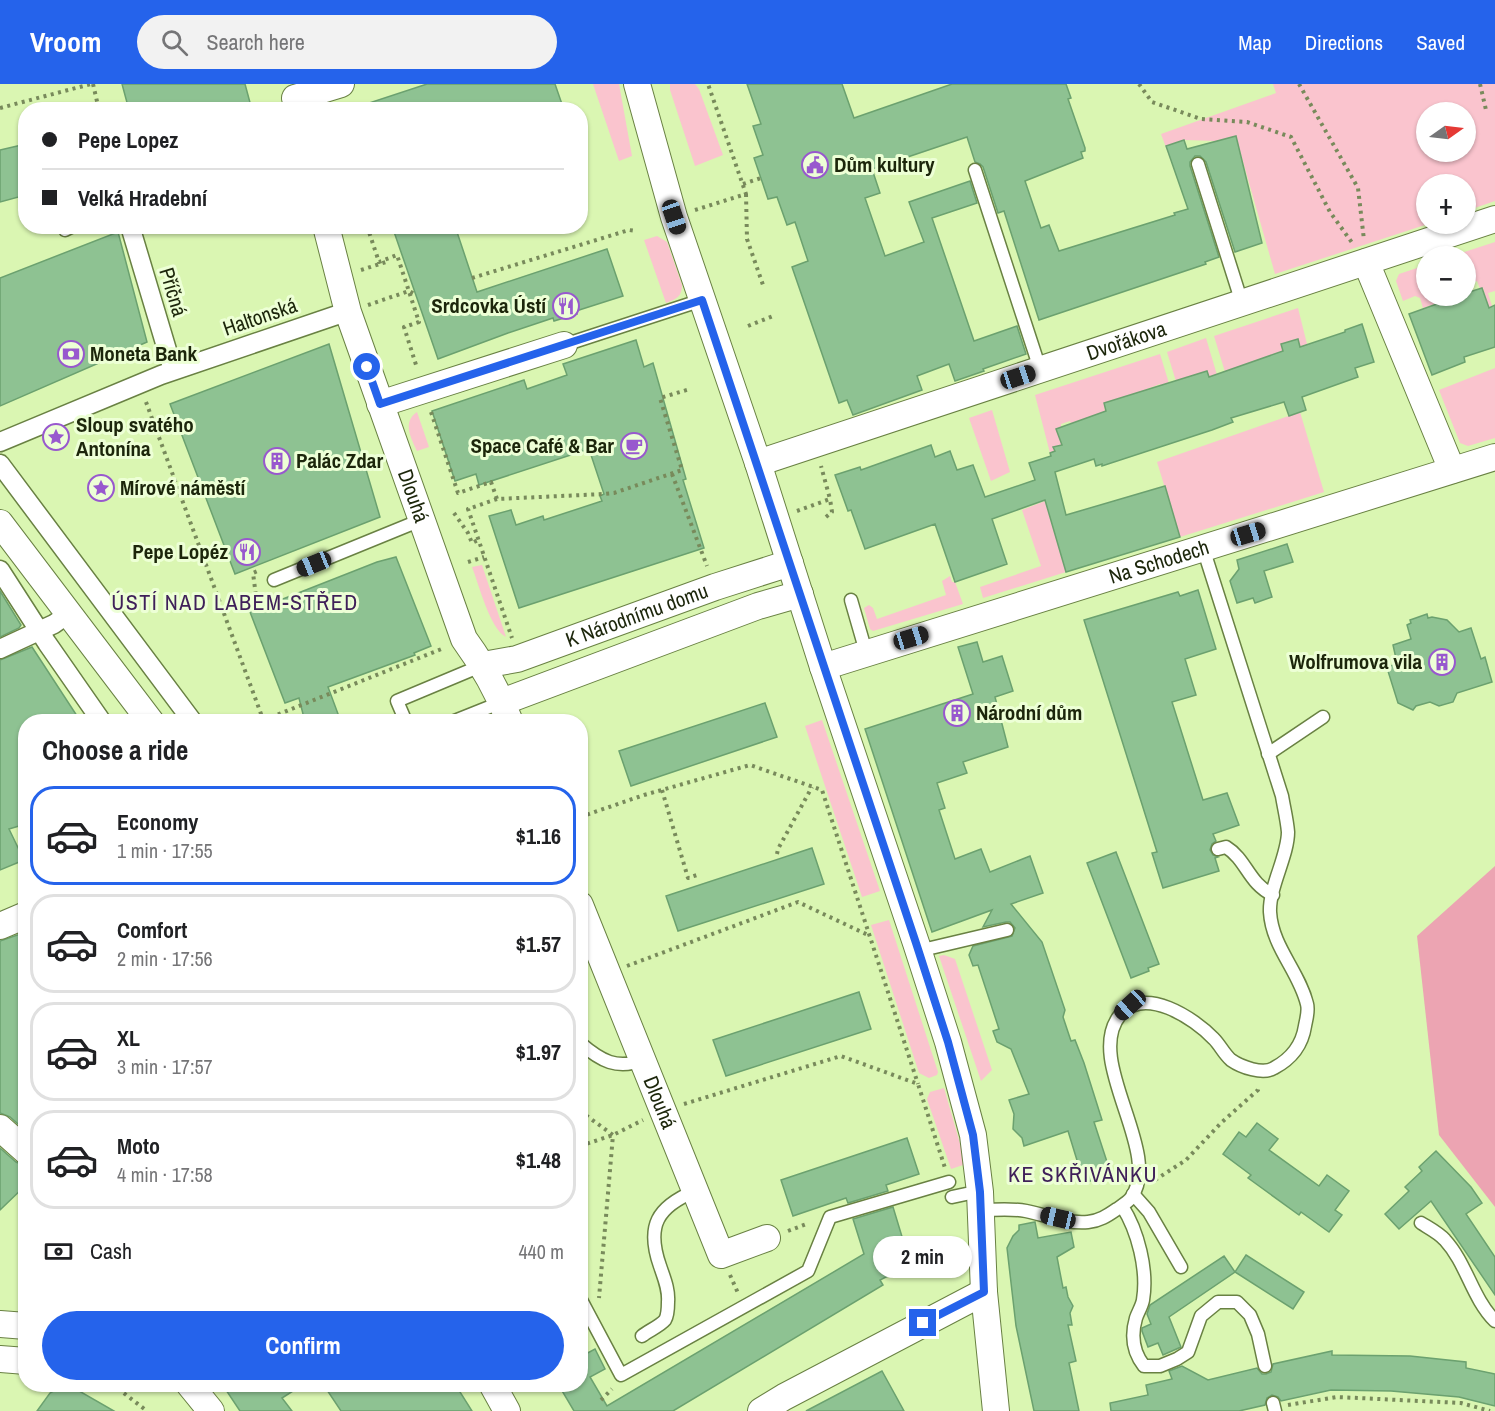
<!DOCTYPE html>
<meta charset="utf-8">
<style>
body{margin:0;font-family:"Archivo Narrow",sans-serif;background:#f2f2f2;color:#202124;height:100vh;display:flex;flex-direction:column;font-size:22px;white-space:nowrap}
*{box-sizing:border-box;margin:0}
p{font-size:20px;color:#757577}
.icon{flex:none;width:33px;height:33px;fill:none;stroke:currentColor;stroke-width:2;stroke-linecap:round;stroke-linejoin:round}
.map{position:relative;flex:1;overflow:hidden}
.details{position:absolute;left:18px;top:630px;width:570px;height:678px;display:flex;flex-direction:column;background:#fff;border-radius:24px;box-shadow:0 2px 4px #0004}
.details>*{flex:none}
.top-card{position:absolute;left:18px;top:18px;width:570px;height:132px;border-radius:24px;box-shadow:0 2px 4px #0004;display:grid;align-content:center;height:132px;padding:0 24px;background:#fff}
.needle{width:39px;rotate:76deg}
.tools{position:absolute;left:1416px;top:18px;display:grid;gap:12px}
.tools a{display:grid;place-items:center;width:60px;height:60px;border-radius:50%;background:#fff;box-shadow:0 2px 4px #0004;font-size:30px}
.end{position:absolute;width:27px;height:27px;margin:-14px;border:8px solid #2563eb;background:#fff;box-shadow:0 0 0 3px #fff}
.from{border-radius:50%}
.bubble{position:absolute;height:42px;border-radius:21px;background:#fff;box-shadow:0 2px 4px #0004;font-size:20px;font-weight:800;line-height:42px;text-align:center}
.car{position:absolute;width:18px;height:36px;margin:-18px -9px;border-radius:8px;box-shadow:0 0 4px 2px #0007;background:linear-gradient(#222 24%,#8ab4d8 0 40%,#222 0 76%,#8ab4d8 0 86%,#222 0)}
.top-card b{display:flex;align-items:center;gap:21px;height:57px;font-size:22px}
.top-card b+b{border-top:2px solid #e0e0e0}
.top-card i{width:15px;height:15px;background:#202124}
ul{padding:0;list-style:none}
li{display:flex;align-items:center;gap:18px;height:99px;margin:0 12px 9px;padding:0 12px;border:3px solid #e0e0e0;border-radius:24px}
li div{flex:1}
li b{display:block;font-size:22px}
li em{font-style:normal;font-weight:800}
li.current{border-color:#2563eb}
li>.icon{width:54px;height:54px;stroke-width:1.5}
h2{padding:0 24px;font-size:27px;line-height:72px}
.pay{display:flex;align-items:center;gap:15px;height:66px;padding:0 24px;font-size:22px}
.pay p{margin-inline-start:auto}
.button{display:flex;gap:12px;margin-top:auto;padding:12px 24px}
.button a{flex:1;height:69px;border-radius:36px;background:#2563eb;color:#fff;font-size:24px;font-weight:800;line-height:69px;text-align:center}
header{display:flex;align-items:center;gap:36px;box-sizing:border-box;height:84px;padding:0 30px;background:#2563eb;color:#fff}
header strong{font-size:28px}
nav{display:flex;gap:33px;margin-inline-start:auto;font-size:21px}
.search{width:420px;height:54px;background:#f2f2f2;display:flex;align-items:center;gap:15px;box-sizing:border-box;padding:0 21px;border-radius:33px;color:#757577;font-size:22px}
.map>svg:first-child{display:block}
.green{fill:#fac4ce;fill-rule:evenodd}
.forest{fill:#eca4b2}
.building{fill:#8ec292;stroke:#6ba16f;stroke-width:1.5}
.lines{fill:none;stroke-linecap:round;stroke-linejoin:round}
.service-casing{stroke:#698143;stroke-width:15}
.pedestrian-casing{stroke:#698143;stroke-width:21}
.minor-casing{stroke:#698143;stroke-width:28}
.path{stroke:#788a5b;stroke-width:4;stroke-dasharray:3 4.5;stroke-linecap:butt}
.service{stroke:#fff;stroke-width:12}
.pedestrian{stroke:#fff;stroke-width:18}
.minor{stroke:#fff;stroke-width:26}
.route{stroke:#2563eb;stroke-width:8}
.labels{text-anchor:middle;stroke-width:6;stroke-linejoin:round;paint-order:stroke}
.poi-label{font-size:21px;font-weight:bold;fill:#1c260b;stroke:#edffd6;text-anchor:start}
.street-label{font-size:21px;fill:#1c260b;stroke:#edffd6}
.neighbourhood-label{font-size:22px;letter-spacing:1.5px;fill:#3f2059;stroke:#edffd6}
</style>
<header>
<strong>Vroom</strong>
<div class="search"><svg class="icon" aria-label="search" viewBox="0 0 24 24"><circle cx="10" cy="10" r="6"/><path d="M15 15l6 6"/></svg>Search here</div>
<nav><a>Map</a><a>Directions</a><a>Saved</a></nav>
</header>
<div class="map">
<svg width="1495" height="1327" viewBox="0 0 1495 1327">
<rect width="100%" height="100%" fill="#daf6b2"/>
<g class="green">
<path d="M593 0H619L632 72 619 77Z"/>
<path d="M670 0H695L699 5 723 71 695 82 670 6Z"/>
<path d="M1273 0H1495V117L1466 127V100H1426V140H1428L1275 190 1236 53 1216 57 1185 56 1167 62 1186 118 1161 50 1276 9ZM1426 28H1466V68H1426Z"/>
<path d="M657 152 667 158 682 201C682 213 676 215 666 219L644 156Z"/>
<path d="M1495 158V207L1488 209 1492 222 1489 224 1483 204 1480 205 1477 197 1466 201V172H1452Z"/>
<path d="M1426 181V212H1459L1423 224 1420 214 1415 212 1403 217 1396 197 1399 190Z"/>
<path d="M1298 224 1307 260 1300 263 1298 255 1282 260 1284 268 1225 288 1214 252Z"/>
<path d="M1206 254 1217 291 1178 304 1167 268Z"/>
<path d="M1160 270 1171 306 1163 307 1160 300 1147 305 1149 312 1117 315 1104 319 1105 328 1071 340 1070 337 1061 340V343L1056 345 1062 361 1054 363 1055 367 1050 369 1035 311Z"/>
<path d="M1495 284V354L1468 362 1460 359 1439 306Z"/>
<path d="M992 326 1010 388 991 397 969 334Z"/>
<path d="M417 328 429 363 417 367C411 354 402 338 417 328Z"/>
<path d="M1300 328 1324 408 1180 453 1157 378Z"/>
<path d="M1045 417 1066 488 983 514 980 503 1041 482 1022 426Z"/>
<path d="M482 481 506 553C490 545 479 501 472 483Z"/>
<path d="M950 492 952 498H955L963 520 873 547 870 545 864 524 869 521 873 524 877 535 946 511 942 497Z"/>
<path d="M822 636 880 807 862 813 805 642Z"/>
<path d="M889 836 938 988 937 991 929 994 919 989 871 841Z"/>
<path d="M944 871 955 875 992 986 981 997 939 872Z"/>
<path d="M944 1004 965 1077 963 1081 951 1085 927 1015 930 1008Z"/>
</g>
<path class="forest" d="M1495 782V1123L1439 1051 1417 852Z"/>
<g class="building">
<path d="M122 0H245L252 26H129Z"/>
<path d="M427 0H555L564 26H360V22Z"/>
<path d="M747 0H842L854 34 952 0H1066L1071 14 1068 15 1085 64V67L1081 68 1083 74 1025 97 1041 144 1049 141 1059 167 1175 131 1174 129 1188 125 1166 62 1184 56 1187 65 1236 52 1262 159 1235 168 1206 78 1200 72H1195L1190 78V82L1219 173 1205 178 1206 180 1039 236 1004 127 998 129 983 83 980 80 975 78 967 53 872 85 880 109 865 114 885 172 924 158 909 118 970 97 977 119 932 134 974 257 1017 242 1026 270 983 285 984 287 955 297 949 280 917 292 922 306 853 331 847 316 839 319 792 183 808 177 795 138 787 141 777 113 768 115 754 74 763 71 753 42 761 40Z"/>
<path d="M26 60V111L0 118V66Z"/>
<path d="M392 142H455L477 208 607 165 623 212 576 227 577 230 554 237 553 234 508 249 438 275Z"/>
<path d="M118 148 147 258 0 322V194Z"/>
<path d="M1482 204 1489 224 1495 221V263L1464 273 1465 278 1432 291 1409 230 1459 212H1466V209Z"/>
<path d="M1362 240 1374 278 1355 284 1358 293 1302 313 1306 326 1289 332 1284 318 1231 334 1233 338 1212 346 1102 382V380L1096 382 1094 375 1055 388 1066 431 1165 402 1180 453 1066 488 1045 416 992 435 1007 480 955 498 935 440 865 465 851 426 848 427 835 391 860 383 861 386 931 361 935 373 950 367 957 386 973 381 985 413 1035 396 1029 379 1051 372 1050 369 1055 367 1053 363 1062 361 1056 345 1106 327 1104 319 1207 287 1209 293 1283 267 1281 260 1298 255 1300 263 1345 248V246Z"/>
<path d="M636 256 644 283 653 279 686 395 683 396 704 464 519 524 489 432 511 426 516 441 543 432 544 436 602 417 600 412 604 410 589 365 479 401 476 390 455 397 432 327 524 296 527 305 567 291 563 280Z"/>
<path d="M329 260 380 433 235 490 170 320Z"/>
<path d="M1287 460 1293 478 1264 487 1272 513 1255 519 1253 514 1237 519 1230 497 1239 485 1237 476Z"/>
<path d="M396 473 431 562 414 569 415 571 328 603 341 638H305L299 614 285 619 250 528 377 478Z"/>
<path d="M1198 506 1216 565 1185 575 1196 611 1172 618 1203 716 1227 709 1239 741 1213 750 1216 757 1212 760 1210 766 1213 771 1218 773 1215 774 1219 787 1163 804 1152 769 1157 768 1084 536 1178 508 1180 512Z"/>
<path d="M0 507 21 541 19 544 0 553Z"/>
<path d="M1427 530 1428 534 1432 533 1447 536 1459 548 1471 544 1481 575 1485 573 1492 598 1457 609 1453 618 1439 622 1430 618 1416 622 1413 626 1398 619 1387 584 1397 579 1393 561 1411 555 1407 541 1411 539 1410 536Z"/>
<path d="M977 558 983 578 1002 572 1013 607 995 613 1008 663 963 678 967 689 937 699 945 724 939 726 955 775 981 765 990 788 1030 772 1043 809 1011 820 1042 858 1065 926 1063 933 1071 957 1075 956 1084 979 1102 1036 1094 1038 1111 1090 1084 1099 1068 1047 1024 1062 1022 1054 1013 1045 1014 1030 1009 1016 1029 1010 1011 965 997 958 993 947 999 945 978 881 973 882 969 871 973 862 1012 852 1015 844 1010 838H1006L983 843 992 826 932 848 865 645 973 610 958 563Z"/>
<path d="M32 563 81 638H26V740L9 745 24 776 0 786V576Z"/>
<path d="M765 619 777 653 631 702 619 667Z"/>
<path d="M812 764 824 800 678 847 666 812Z"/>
<path d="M1116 768 1159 880 1148 884 1149 887 1131 894 1087 779Z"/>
<path d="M26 848V1047L10 1033 0 1029V857Z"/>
<path d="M859 908 871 945 726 992 713 956Z"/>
<path d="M1257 1039 1278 1055 1269 1066 1319 1102 1327 1091 1349 1107 1335 1126 1342 1131 1329 1148 1301 1128 1299 1131 1248 1094 1251 1091 1223 1070 1239 1048 1246 1053Z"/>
<path d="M907 1054 919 1090 886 1101 888 1107 848 1119 846 1114 793 1132 781 1096Z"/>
<path d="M0 1064 16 1078 26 1082V1101L0 1126Z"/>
<path d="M1436 1067 1471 1103 1482 1119 1466 1130 1495 1173V1211L1431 1117 1399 1145 1385 1130 1409 1107 1405 1103 1422 1087 1419 1083Z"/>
<path d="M893 1123 910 1179 889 1186 890 1191 880 1196 883 1201 673 1327H574L558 1300H580V1273L595 1265 605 1285 590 1293 607 1322 864 1170 853 1135Z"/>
<path d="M1035 1138 1038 1154 1071 1148 1074 1163 1057 1173 1063 1204 1066 1203 1068 1213 1073 1222 1070 1229 1072 1241H1068L1076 1277 1069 1279 1079 1327H1034L1016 1242 1007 1164 1013 1152 1019 1146V1141Z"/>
<path d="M1246 1171 1304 1208 1293 1225 1235 1188Z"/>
<path d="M1224 1172 1235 1188 1169 1233 1181 1263 1163 1271 1158 1259 1148 1263 1142 1247V1244L1151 1240 1147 1230 1150 1221Z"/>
<path d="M1332 1267V1271L1410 1272 1466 1278V1284L1495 1290V1322L1459 1313 1391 1307 1331 1306 1281 1317 1278 1313 1272 1311 1267 1314 1265 1321 1239 1327H1111L1110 1319 1148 1311 1146 1301 1172 1295 1169 1287 1182 1282 1208 1296 1257 1284 1262 1290H1266L1271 1288 1273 1280Z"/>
<path d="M882 1287 904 1327H806Z"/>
<path d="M222 1300H304L282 1314 292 1327H240Z"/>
<path d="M323 1300H455L472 1327H341Z"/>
<path d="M59 1304H74L114 1327H37L50 1309Z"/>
</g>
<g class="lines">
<defs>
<g id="service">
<path d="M1198 80 1242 219"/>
<path d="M975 86 1040 285"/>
<path d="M65 146 73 142"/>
<path d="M564 261 702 216"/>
<path d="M274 496 421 436"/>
<path d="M851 516 866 568"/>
<path d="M406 638 397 617 483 581"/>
<path d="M452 638 502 618"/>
<path d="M1268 670 1323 633"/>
<path d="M1218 765 1226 763C1247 776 1248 799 1273 811"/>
<path d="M918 867 1007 846"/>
<path d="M580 959C601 977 617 986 643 976"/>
<path d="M1133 1110 1149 1128 1181 1183"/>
<path d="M952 1113 966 1110"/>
<path d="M1122 1122C1138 1147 1148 1186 1143 1216 1142 1222 1138 1228 1136 1234 1131 1251 1133 1268 1144 1282H1160L1177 1275 1188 1268 1201 1232 1218 1218H1237L1250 1231 1258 1250 1265 1282"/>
<path d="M980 1126C995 1126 1011 1124 1026 1127 1046 1131 1067 1140 1088 1138 1099 1137 1107 1132 1117 1125 1121 1122 1127 1119 1131 1114 1164 1068 1083 977 1120 931 1144 901 1194 934 1214 955 1220 961 1224 970 1231 976 1241 983 1263 991 1274 984 1291 975 1302 962 1305 942 1306 936 1309 927 1307 920 1299 887 1272 863 1270 828 1269 803 1288 772 1288 748 1287 736 1284 724 1282 712L1203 464"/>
<path d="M1421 1139C1429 1144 1439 1149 1445 1156 1467 1180 1472 1214 1495 1237"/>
<path d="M580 1214 621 1291 808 1187 830 1133 949 1098"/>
<path d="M642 1252C648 1247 660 1242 665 1236 668 1231 668 1224 668 1218 669 1205 664 1194 660 1182 646 1142 657 1123 695 1107"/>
<path d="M1273 1319 1275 1327"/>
</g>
<g id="pedestrian">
<path d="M130 142 173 286"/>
<path d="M0 358 161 291 340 230"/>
<path d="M0 380 193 638"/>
<path d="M0 486 47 559 102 638"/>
<path d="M0 565 54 540 68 530"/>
</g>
<g id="minor">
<path d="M637 0 674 133 758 379 823 583 916 859 948 958 973 1051 980 1108 984 1208 996 1327"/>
<path d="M295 14 341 0"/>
<path id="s1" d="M326 142 348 228 464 555C483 581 498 608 510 638"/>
<path d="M1366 178 1452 386"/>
<path d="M380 320 564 261"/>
<path id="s2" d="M758 379 1495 135"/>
<path d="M0 439 151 638"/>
<path id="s3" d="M483 581 517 575 715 503 790 479"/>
<path id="s4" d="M823 583 1495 373"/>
<path d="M502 618 758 522 800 510"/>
<path id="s5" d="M580 821 721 1171 767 1154"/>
<path d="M0 842 26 831"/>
<path d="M0 1044 26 1067"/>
<path d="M0 1240 26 1242"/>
<path d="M0 1275 26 1277"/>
<path d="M189 1300 211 1327"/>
<path d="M492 1300 507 1327"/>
<path d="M761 1327 784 1313 984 1208"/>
</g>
</defs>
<use href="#service" class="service-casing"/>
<use href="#pedestrian" class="pedestrian-casing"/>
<use href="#minor" class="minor-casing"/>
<g class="path">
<path d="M93 0 99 26"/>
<path d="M1139 0 1152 18 1201 35 1247 38 1291 53 1330 128 1353 160"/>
<path d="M1299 0 1358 104 1364 156"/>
<path d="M1480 0 1486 26"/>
<path d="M0 24 91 0"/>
<path d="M743 100 761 94"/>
<path d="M746 110 747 155 763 201"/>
<path d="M695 126 746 110 708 0"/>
<path d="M367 142 379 178 397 171 419 238 404 243 417 284"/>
<path d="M361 186 386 178"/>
<path d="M472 194 629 146 636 147"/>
<path d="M368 221 409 207 416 211"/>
<path d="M748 242 773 232"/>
<path d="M146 318 264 638"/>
<path d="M431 328 458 409 491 398 497 415 604 410 614 409 682 386 660 314 690 305"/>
<path d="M672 390 707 482"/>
<path d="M497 415 468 425 512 554"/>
<path d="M797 427 830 415 821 382"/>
<path d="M454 429 468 449 472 459 478 456"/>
<path d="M826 433 832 428 830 415"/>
<path d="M468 478 484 473"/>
<path d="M223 526 256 512 253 489 260 486"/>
<path d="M264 636 444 564"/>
<path d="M662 706 688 794 697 791"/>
<path d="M580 733 644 711 750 681 822 706 918 1000"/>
<path d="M777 770 778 765 812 703"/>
<path d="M627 882 798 818 868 851"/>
<path d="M684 1020 841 972 918 1000 945 1084"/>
<path d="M580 1027 613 1051 599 1214"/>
<path d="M580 1062 613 1051 643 1036"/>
<path d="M1155 1096 1186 1076 1221 1039 1258 1006 1259 1001"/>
<path d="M788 1147 809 1139"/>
<path d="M730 1191 738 1209"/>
<path d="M112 1300 147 1327"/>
<path d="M601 1316 612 1305"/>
<path d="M1288 1321 1337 1313 1461 1319 1490 1327"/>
</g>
<use href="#service" class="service"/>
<use href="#pedestrian" class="pedestrian"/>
<use href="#minor" class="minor"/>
</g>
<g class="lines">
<path class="route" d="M367 283 380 320 702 216 916 859 948 958 973 1051 980 1108 984 1208 923 1239"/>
</g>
<defs>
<symbol id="civic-ring" viewBox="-11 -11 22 22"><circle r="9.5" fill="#edffd6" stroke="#9858ce" stroke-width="1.5"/><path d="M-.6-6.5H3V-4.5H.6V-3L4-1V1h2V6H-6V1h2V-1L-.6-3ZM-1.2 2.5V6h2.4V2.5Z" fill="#9858ce"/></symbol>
<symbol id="restaurant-ring" viewBox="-11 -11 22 22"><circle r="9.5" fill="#edffd6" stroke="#9858ce" stroke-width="1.5"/><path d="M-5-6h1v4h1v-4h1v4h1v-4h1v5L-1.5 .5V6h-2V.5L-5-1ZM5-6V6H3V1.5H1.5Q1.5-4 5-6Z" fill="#9858ce"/></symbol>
<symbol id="bank-ring" viewBox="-11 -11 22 22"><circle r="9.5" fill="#edffd6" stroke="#9858ce" stroke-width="1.5"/><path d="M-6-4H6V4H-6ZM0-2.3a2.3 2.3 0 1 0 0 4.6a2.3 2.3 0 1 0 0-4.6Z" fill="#9858ce"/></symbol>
<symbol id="sight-ring" viewBox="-11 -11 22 22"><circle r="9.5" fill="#edffd6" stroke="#9858ce" stroke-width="1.5"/><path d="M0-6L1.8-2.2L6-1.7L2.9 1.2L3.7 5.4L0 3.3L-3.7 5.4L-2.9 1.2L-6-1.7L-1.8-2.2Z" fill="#9858ce"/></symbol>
<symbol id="cafe-ring" viewBox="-11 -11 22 22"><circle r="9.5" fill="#edffd6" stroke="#9858ce" stroke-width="1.5"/><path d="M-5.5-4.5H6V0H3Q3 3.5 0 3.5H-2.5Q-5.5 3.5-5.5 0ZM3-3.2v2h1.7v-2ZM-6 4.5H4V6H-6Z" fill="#9858ce"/></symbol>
<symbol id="building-ring" viewBox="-11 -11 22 22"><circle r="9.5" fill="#edffd6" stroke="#9858ce" stroke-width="1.5"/><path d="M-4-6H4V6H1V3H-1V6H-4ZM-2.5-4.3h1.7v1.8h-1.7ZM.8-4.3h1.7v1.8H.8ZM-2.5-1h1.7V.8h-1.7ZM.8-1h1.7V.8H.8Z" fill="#9858ce"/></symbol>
</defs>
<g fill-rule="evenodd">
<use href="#civic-ring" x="800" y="66" width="30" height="30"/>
<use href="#restaurant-ring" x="551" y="207" width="30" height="30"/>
<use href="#bank-ring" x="56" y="255" width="30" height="30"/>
<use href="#sight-ring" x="41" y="338" width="30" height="30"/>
<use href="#cafe-ring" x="619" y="347" width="30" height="30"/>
<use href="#building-ring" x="262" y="362" width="30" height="30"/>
<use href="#sight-ring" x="86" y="389" width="30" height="30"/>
<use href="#restaurant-ring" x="232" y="453" width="30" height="30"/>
<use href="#building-ring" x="1427" y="563" width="30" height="30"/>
<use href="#building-ring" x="942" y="614" width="30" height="30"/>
</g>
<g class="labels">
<g class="poi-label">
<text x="834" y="88">Dům kultury</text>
<text x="546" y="229" text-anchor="end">Srdcovka Ústí</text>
<text x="90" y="277">Moneta Bank</text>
<text x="76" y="348">Sloup svatého<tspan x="76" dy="24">Antonína</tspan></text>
<text x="614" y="369" text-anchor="end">Space Café &amp; Bar</text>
<text x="296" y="384">Palác Zdar</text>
<text x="120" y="411">Mírové náměstí</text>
<text x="228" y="475" text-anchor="end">Pepe Lopéz</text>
<text x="1422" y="585" text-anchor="end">Wolfrumova vila</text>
<text x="976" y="636">Národní dům</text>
</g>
<g class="street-label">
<text transform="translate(173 208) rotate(73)" y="7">Příčná</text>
<text transform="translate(260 233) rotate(-19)" y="7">Haltonská</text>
<text dy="7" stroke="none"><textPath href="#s2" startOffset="388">Dvořákova</textPath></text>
<text dy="7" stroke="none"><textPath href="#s1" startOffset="284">Dlouhá</textPath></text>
<text dy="7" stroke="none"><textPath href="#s4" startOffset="352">Na Schodech</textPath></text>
<text dy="7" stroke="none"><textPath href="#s3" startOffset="162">K Národnímu domu</textPath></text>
<text dy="7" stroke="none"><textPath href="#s5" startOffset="213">Dlouhá</textPath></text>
</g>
<g class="neighbourhood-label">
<text x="235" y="526">ÚSTÍ NAD LABEM-STŘED</text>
<text x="1083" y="1098">KE SKŘIVÁNKU</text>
</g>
</g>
</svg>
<div class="tools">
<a><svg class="needle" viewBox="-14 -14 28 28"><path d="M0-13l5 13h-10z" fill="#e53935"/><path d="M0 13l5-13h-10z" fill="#757577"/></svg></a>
<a>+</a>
<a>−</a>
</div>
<i class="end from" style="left:367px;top:283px"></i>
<i class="end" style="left:923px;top:1239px"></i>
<div class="bubble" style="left:873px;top:1152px;width:99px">2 min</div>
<i class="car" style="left:674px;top:133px;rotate:161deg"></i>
<i class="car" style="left:1018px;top:293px;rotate:72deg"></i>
<i class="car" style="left:1248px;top:450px;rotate:73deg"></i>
<i class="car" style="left:314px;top:480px;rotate:248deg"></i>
<i class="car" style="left:911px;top:554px;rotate:73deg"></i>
<i class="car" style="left:1130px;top:921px;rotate:228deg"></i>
<i class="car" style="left:1058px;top:1134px;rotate:283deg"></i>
<div class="top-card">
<b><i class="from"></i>Pepe Lopez</b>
<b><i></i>Velká Hradební</b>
</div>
<section class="details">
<h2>Choose a ride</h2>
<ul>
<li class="current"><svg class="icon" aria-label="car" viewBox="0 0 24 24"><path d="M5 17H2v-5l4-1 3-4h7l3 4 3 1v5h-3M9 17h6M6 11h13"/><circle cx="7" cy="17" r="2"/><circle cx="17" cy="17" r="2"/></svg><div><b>Economy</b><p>1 min · 17:55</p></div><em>$1.16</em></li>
<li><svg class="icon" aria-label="car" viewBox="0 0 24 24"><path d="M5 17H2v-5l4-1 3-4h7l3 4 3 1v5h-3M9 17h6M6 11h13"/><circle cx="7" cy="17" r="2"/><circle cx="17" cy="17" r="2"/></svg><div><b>Comfort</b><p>2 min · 17:56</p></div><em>$1.57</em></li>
<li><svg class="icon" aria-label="car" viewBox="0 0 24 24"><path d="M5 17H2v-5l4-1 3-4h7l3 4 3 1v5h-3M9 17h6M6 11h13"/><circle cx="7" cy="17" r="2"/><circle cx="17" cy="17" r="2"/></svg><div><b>XL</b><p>3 min · 17:57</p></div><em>$1.97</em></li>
<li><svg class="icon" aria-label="car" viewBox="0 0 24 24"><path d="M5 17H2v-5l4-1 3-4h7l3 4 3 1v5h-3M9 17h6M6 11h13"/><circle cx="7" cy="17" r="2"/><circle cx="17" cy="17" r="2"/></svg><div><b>Moto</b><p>4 min · 17:58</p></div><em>$1.48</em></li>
</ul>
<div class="pay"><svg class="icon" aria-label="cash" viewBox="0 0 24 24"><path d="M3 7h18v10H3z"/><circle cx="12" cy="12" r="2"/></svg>Cash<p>440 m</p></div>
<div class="button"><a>Confirm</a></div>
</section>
</div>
